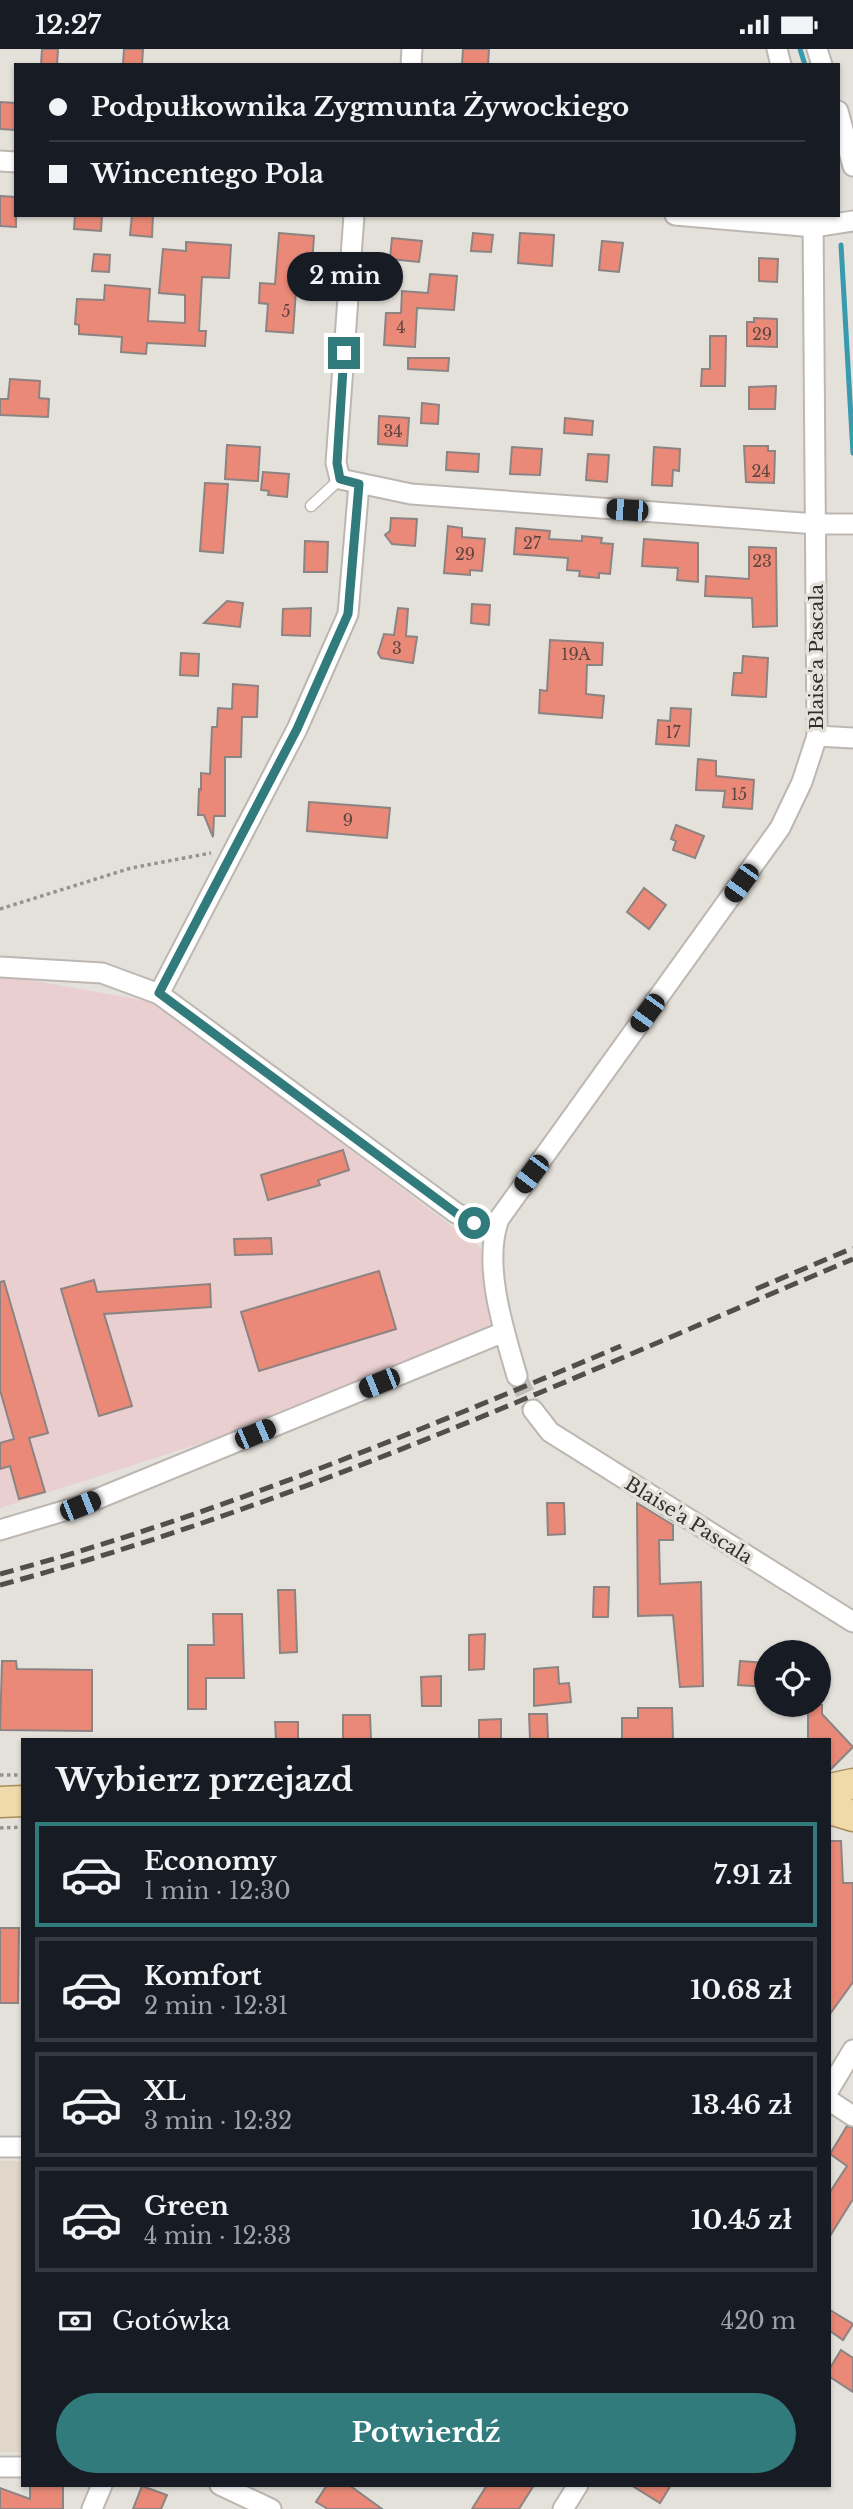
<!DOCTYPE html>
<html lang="pl">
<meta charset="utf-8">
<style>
body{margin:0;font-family:"Libre Baskerville",serif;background:#242831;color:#f1f3f6;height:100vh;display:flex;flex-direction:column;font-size:26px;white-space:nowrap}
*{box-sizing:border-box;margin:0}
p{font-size:23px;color:#9ea1a6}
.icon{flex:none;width:38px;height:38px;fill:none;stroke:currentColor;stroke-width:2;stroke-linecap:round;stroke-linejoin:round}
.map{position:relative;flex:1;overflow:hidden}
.details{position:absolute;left:21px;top:1689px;width:810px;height:749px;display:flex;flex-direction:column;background:#171b24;border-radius:0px;box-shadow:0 2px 5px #0004}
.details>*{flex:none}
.top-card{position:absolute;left:14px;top:14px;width:826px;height:154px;border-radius:0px;box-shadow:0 2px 5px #0004;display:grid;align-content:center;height:154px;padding:0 35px;background:#171b24}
.controls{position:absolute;left:754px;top:1591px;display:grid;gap:14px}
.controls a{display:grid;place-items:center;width:77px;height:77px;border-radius:50%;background:#171b24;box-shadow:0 2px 5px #0004;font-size:35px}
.end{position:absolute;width:32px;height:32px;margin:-16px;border:9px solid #317b7c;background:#fff;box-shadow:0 0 0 4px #fff}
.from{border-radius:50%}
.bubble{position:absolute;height:49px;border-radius:24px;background:#171b24;box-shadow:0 2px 5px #0004;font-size:23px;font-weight:700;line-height:49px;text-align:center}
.car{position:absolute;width:21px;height:42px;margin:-21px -10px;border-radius:9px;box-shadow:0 0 5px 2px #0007;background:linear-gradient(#222 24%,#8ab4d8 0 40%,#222 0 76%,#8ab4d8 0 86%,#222 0)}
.top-card b{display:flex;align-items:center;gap:24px;height:66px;font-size:26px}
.top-card b+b{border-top:2px solid #363941}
.top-card i{width:18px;height:18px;background:#f1f3f6}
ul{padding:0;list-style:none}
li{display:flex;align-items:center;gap:21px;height:105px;margin:0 14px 10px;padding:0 21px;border:4px solid #363941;border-radius:0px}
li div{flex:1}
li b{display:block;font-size:26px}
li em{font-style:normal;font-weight:700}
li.active{border-color:#317b7c}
li>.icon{width:63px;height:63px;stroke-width:1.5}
h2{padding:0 35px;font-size:32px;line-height:84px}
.pay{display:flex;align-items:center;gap:18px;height:77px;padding:0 35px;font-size:26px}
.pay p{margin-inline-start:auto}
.primary-button{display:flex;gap:14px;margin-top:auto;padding:14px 35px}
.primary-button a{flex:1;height:80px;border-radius:42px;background:#317b7c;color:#fff;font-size:28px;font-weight:700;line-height:80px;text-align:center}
.status{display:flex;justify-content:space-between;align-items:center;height:49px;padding:0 35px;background:#171b24;direction:ltr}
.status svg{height:19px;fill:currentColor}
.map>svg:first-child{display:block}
.industrial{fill:#eacfd0}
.built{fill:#e0d6ca}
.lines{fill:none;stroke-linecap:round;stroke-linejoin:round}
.stream{stroke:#3999ae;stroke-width:5}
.building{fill:#ea8977;stroke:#8b8483;stroke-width:2}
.minor-tunnel{stroke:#c0bdb7;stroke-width:19;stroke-dasharray:19 10;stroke-linecap:butt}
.service-casing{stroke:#bcb7b2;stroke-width:13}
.minor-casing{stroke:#bcb7b2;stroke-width:23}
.primary-casing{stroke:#a78e59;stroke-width:33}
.path{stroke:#96938e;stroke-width:3.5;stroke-dasharray:3.5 3.5;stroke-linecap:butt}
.service{stroke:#fff;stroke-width:10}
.minor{stroke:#fff;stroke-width:19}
.primary{stroke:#f0daa9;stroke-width:30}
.rail{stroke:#514f4c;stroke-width:5;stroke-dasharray:14 7;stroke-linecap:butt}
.route{stroke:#317b7c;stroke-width:9}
.labels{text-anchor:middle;stroke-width:7;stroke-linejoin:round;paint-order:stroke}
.number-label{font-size:16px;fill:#5f4640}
.street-label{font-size:19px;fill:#312f2d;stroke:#e4e0da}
</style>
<div class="status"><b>12:27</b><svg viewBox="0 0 49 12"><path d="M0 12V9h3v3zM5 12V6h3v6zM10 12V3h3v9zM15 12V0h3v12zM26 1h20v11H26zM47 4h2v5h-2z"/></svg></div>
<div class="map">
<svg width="853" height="2460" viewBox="0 0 853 2460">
<rect width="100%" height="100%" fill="#e4e0da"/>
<path class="industrial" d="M0 920 17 929 154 953 481 1199 494 1278 346 1347 0 1459Z"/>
<rect class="built" x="0" y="2112" width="23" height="291"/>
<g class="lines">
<g class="stream">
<path d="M800 0 805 16"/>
<path d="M841 196 853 404"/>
</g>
</g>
<g class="building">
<path d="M42 0H58L57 16H41Z"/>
<path d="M124 0H143L142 16H123Z"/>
<path d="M463 0H489L488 16H462Z"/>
<path d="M0 53 16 54V81L0 80Z"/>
<path d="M0 147 16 148V178L0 177Z"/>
<path d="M75 166H102L101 182 74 180Z"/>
<path d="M132 166H153L152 188 130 186Z"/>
<path d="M279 184 314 187 312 215 298 214 293 284 266 282 268 255 259 254 260 234 275 235Z"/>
<path d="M473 184 493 186 491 203 471 202Z"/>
<path d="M520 184 554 186 552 217 518 214Z"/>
<path d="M392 189 422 192 419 213 390 210Z"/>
<path d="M602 192 623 194 619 223 599 221Z"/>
<path d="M186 193 231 196 229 229 202 228 199 282H206L205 297 147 294 146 305 121 303 122 288 79 285V276L75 275 77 250 104 251 105 236 150 240 148 272 185 274V246L159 244 163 200 186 202Z"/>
<path d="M94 205 110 206 109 223 92 222Z"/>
<path d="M759 209 778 210 777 233 759 232Z"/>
<path d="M430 225 457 227 454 261 417 259 415 298 384 296 386 264H401L402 242 428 244Z"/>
<path d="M754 269 777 270V298L747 297V273H754Z"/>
<path d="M710 287H726L725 337H701L702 320H710Z"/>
<path d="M408 309H449L448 322 408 320Z"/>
<path d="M10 330 40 332 39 349 49 350 48 368 0 366V350H8Z"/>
<path d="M776 337 775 360H749V338Z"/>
<path d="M422 354 439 356 438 375 421 374Z"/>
<path d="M379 367 409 369 407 397 378 395Z"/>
<path d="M565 369 593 372 592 386 564 384Z"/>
<path d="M227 396 260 398 258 432 225 430Z"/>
<path d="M744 397H768V402H775L774 434 746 433Z"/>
<path d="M512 398 542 400 540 426 510 425Z"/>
<path d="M654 398 680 400 679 422 673 421 672 437 652 436Z"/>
<path d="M447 403 479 405 478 423 446 421Z"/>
<path d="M588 405 609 406 607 433 586 431Z"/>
<path d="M263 423 289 425 287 448 268 446 269 442 261 441Z"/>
<path d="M205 434 228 435 223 504 200 502Z"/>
<path d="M391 469 417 470 415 497 392 495 385 486 390 482Z"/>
<path d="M448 477 462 479V488L485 490 482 522 470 521V526L444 524Z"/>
<path d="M516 479 550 482 549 490 582 492V487L602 489 601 494 613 495 610 525 599 524V529L579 527 580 522 567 521 568 509 514 505Z"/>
<path d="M644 490 698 494V533L677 531 678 519 642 517Z"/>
<path d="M305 492 328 493 327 523H304Z"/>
<path d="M749 498 776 499 777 577 753 578 752 549 705 547 706 527 749 530Z"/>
<path d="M227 552 243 554 240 578 204 574Z"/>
<path d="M472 555 490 556 489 576 471 574Z"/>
<path d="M311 559 310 587 282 586 283 560Z"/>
<path d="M398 559 408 560 406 587 417 588 413 614 381 609 378 604 384 585 394 586Z"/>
<path d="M550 591 603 594 602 616H587L586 645 604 647 602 669 539 664 540 641 547 642Z"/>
<path d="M181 604 199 605 198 627 180 626Z"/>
<path d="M743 607 768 609 766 648 732 646 734 624H742Z"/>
<path d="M233 635 258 637 257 668H242L241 708H225V767H214L213 788 204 766H198L199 740 201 741V724L210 725 212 678H217L218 659 232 660Z"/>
<path d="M671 659 691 660 689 697 656 695 658 671 670 672Z"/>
<path d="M698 710 716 712V727L754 731 752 760 723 758 725 742 696 741Z"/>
<path d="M309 753 390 759 387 789 307 782Z"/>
<path d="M676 776 704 787 695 809 673 801 676 792 671 790Z"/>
<path d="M644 839 666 856 649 880 627 863Z"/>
<path d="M343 1101 349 1121 318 1131 320 1136 268 1151 261 1126Z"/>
<path d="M271 1189 272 1205 235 1206 234 1190Z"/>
<path d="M379 1222 396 1280 259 1322 241 1263Z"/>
<path d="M94 1231 97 1243 210 1235 211 1258 104 1265 132 1357 99 1367 61 1240Z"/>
<path d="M4 1232 48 1384 29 1389 45 1443 19 1450 10 1417 0 1420V1394L14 1390 0 1341V1233Z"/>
<path d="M547 1454H564L565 1485 548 1486Z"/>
<path d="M637 1454 673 1476V1491H659L660 1535 701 1533 703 1637 680 1638 673 1566 638 1567Z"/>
<path d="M594 1538H609L608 1568H593Z"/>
<path d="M278 1541H295L297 1603 280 1604Z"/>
<path d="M213 1565H242L244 1629H206V1660H188V1596H214Z"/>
<path d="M485 1585 484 1620 469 1621V1586Z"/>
<path d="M2 1612H16L17 1620 92 1621V1682L0 1681Z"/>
<path d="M740 1612 766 1614V1638L738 1636Z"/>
<path d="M558 1618 559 1635 569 1634 571 1653 534 1657V1620Z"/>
<path d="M441 1627V1657H422L421 1628Z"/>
<path d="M808 1656H822V1665L853 1698 830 1721V1690H808Z"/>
<path d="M638 1659H672L673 1690H622V1669H638Z"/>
<path d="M529 1665H547L548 1690H530Z"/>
<path d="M343 1666H370L371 1690H343Z"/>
<path d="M501 1670V1690H479V1671Z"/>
<path d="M275 1673H298V1690H276Z"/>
<path d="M830 1792H841L843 1834H853V1933L830 1965Z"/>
<path d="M0 1879H19L18 1954H0Z"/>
<path d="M847 2077 853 2079V2150L830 2187V2143L847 2117 830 2105Z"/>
<path d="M830 2261 853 2275 843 2291 830 2282Z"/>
<path d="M841 2301 853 2309V2343L830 2328V2319Z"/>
<path d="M30 2436H63V2460H0V2439L30 2450Z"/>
<path d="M327 2436H349L382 2460H328L316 2453Z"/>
<path d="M487 2436H534L519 2460H472Z"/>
<path d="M631 2436H671L660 2454Z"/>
<path d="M142 2437 167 2446 161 2460H133Z"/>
</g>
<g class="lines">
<path class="minor-tunnel" d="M517 1327 533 1361"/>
<defs>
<path id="service" d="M311 457 340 430"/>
<g id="minor">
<path d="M777 0 781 16"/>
<path d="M817 0 822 16"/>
<path d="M411 16 412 0"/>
<path d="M838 62 853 117"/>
<path d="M0 112 16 113"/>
<path d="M354 166 336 414 340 430 411 445 817 475H853"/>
<path d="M675 166 814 178 853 172"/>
<path d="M359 435 348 565 297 680 159 945 456 1164 495 1181"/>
<path d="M817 687 853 689"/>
<path d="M0 918 102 924 159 945"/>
<path d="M517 1327C504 1282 482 1215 499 1170L780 779 802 733 817 687 813 166"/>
<path d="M533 1361 550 1383 853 1573"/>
<path d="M0 1481 80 1457 504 1283"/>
<path d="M830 2039 853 2001"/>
<path d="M830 2052 853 2067"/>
<path d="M0 2098H23"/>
<path d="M0 2418H23"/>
<path d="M220 2436 271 2460"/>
<path d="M92 2460 102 2436"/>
<path d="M563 2460 578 2436"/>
</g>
<g id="primary">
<path d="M830 1740 853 1735"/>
<path d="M0 1753 23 1752"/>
<path d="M830 1760 853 1767"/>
</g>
</defs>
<use href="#service" class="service-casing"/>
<use href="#minor" class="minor-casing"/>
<use href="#primary" class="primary-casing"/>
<g class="path">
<path d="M0 860 131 819 211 804"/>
<path d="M0 1726H23"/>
<path d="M0 1779 23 1778"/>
</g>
<use href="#service" class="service"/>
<use href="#minor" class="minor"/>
<use href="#primary" class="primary"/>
<g class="rail">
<path d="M756 1240 853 1199"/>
<path d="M0 1525C214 1467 417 1383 621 1297"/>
<path d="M0 1536C295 1457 572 1329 853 1210"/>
</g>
</g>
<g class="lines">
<path class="route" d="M344 304 337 414 340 430 359 435 348 565 297 680 159 944 456 1164 474 1174"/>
</g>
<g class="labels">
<g class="number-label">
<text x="286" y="268">5</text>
<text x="401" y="284">4</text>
<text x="762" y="291">29</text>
<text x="393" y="388">34</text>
<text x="761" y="428">24</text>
<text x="532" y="500">27</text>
<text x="465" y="511">29</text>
<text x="762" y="518">23</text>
<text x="397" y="605">3</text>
<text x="576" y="611">19A</text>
<text x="673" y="689">17</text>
<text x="739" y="751">15</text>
<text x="348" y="777">9</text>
</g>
<g class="street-label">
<text transform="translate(816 608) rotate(-90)" y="7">Blaise'a Pascala</text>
<text transform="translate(689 1471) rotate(32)" y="7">Blaise'a Pascala</text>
</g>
</g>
</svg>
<div class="controls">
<a><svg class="icon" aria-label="locate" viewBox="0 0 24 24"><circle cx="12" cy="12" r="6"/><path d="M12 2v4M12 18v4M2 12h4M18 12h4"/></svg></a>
</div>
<i class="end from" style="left:474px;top:1174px"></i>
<i class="end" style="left:344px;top:304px"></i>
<div class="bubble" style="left:287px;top:203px;width:116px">2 min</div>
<i class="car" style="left:627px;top:461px;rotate:274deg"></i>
<i class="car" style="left:741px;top:834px;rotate:216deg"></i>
<i class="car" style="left:647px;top:964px;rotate:216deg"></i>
<i class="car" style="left:531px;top:1125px;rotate:217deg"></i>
<i class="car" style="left:379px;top:1334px;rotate:248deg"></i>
<i class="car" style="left:255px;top:1385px;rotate:67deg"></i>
<i class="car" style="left:80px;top:1457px;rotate:68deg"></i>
<div class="top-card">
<b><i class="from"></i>Podpułkownika Zygmunta Żywockiego</b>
<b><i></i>Wincentego Pola</b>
</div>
<section class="details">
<h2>Wybierz przejazd</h2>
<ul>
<li class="active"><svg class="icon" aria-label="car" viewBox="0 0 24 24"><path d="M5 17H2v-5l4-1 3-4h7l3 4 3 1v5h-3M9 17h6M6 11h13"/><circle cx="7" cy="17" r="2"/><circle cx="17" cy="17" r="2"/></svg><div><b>Economy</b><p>1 min · 12:30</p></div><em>7.91 zł</em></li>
<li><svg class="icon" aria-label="car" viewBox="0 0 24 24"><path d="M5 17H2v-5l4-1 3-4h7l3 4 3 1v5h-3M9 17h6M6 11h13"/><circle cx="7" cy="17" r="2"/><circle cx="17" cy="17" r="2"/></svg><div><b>Komfort</b><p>2 min · 12:31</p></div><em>10.68 zł</em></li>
<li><svg class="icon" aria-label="car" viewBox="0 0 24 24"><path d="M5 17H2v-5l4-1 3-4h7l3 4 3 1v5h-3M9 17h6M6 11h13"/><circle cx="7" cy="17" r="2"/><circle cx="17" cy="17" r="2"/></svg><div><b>XL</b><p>3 min · 12:32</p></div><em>13.46 zł</em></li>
<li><svg class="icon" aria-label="car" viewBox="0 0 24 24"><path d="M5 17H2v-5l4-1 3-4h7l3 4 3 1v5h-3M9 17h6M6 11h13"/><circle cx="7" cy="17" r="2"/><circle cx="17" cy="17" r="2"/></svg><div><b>Green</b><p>4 min · 12:33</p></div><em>10.45 zł</em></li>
</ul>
<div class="pay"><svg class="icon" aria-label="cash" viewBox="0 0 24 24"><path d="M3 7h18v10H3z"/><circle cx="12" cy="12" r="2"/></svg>Gotówka<p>420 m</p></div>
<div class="primary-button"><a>Potwierdź</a></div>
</section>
</div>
